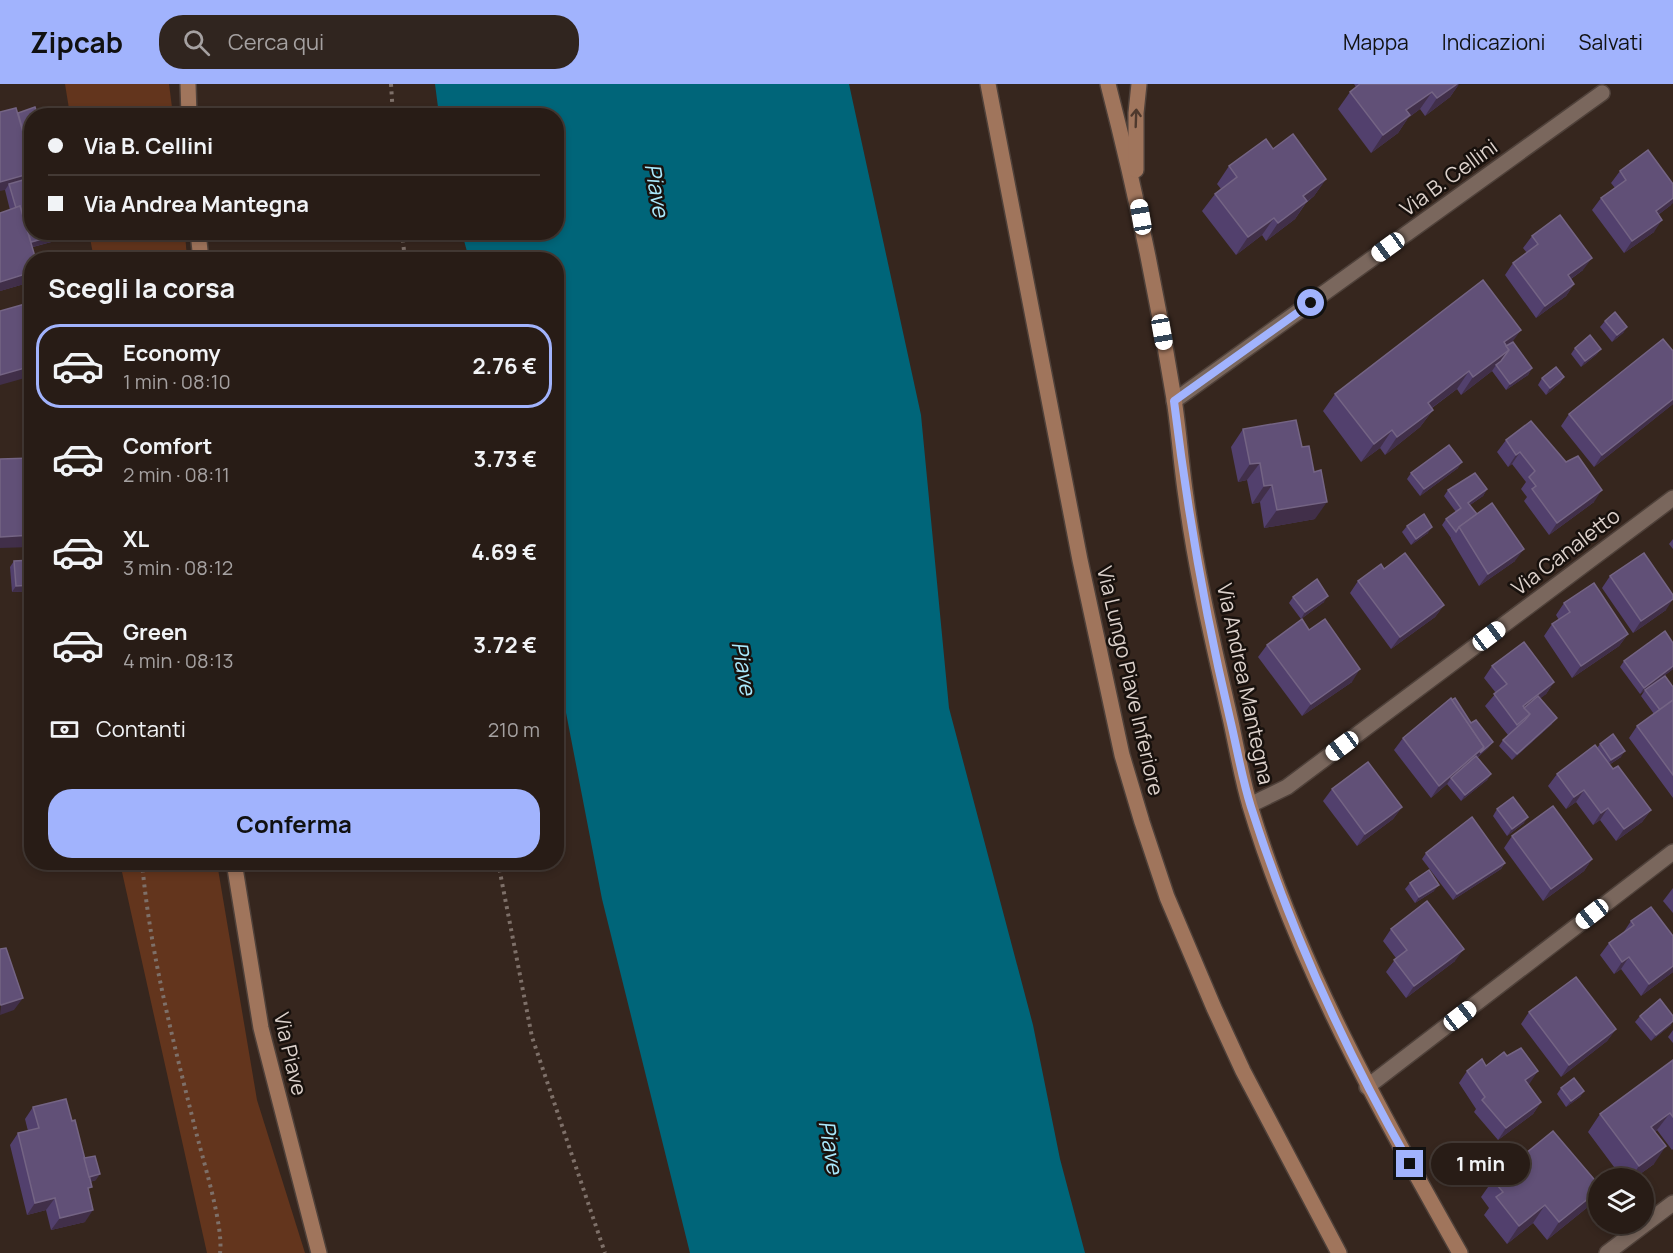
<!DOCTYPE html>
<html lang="it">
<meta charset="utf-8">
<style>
body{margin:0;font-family:Manrope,sans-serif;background:#30251f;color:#f1f3f6;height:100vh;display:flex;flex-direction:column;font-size:22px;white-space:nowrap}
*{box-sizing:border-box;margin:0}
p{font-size:20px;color:#a5a1a1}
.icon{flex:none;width:33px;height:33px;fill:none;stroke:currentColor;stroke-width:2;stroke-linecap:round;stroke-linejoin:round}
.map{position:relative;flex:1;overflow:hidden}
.sheet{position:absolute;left:24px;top:168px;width:540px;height:618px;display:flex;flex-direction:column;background:#281c16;border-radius:24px;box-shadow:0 3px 9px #0003,0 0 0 2px #443a35}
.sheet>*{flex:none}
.hud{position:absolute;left:24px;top:24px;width:540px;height:132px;border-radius:24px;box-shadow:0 3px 9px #0003,0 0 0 2px #443a35;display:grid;align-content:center;height:132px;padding:0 24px;background:#281c16}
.controls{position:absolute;left:1588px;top:1084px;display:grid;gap:12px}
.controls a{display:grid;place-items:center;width:66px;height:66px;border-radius:50%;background:#281c16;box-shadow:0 3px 9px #0003,0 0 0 2px #443a35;font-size:30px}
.end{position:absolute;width:27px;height:27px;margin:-14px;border:8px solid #a1b3fd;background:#111;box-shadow:0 0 0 3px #111}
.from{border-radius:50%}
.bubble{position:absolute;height:42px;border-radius:21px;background:#281c16;box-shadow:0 3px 9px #0003,0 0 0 2px #443a35;font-size:20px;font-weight:700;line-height:42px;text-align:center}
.car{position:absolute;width:18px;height:36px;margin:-18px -9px;border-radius:8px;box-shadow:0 0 4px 2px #0007;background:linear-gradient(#fff 24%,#345 0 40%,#fff 0 76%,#345 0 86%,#fff 0)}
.hud b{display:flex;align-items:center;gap:21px;height:57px;font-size:22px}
.hud b+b{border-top:2px solid #443a35}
.hud i{width:15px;height:15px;background:#f1f3f6}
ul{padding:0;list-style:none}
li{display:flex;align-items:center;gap:18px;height:84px;margin:0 12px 9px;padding:0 12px;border:3px solid transparent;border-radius:24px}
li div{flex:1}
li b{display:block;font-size:22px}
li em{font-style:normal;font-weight:700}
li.on{border-color:#a1b3fd}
li>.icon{width:54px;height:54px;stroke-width:1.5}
h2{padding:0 24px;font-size:27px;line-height:72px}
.pay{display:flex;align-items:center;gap:15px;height:66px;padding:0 24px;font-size:22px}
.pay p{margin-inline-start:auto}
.cta{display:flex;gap:12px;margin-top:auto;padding:12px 24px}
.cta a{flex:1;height:69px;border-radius:24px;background:#a1b3fd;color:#111;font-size:24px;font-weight:700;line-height:69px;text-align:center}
header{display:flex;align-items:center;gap:36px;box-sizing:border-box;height:84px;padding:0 30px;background:#a1b3fd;color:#111}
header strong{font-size:28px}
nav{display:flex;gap:33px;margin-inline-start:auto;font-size:21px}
.search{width:420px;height:54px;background:#30251f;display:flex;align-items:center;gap:15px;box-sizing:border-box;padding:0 21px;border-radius:24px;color:#a5a1a1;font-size:22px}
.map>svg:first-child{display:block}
.green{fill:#63351d}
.water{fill:#006579}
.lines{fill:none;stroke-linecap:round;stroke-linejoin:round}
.street-casing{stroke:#4f413a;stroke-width:18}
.secondary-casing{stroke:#4f413a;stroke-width:18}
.path{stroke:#7e7069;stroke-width:4;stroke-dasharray:3 4.5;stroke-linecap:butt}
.street{stroke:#7a675d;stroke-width:15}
.secondary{stroke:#a0755c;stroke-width:15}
.wall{fill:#52406d}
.shaded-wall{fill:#412f49}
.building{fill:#615077;stroke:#746484;stroke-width:1.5}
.oneway{stroke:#4e392d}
.route{stroke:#a1b3fd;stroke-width:8}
.labels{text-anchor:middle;stroke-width:5;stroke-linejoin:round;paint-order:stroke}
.street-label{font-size:21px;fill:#dcd1cb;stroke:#18110d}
.water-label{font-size:22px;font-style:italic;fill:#aae9fc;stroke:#18110d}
</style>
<header>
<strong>Zipcab</strong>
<div class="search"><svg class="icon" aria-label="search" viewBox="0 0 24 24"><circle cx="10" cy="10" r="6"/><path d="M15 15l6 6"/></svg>Cerca qui</div>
<nav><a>Mappa</a><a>Indicazioni</a><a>Salvati</a></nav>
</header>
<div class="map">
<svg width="1673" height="1169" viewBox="0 0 1673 1169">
<rect width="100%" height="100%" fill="#36261e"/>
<g class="green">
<path d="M65 0H169L173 31H70Z"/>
<path d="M89 149H185L187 175H94Z"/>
<path d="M120 779H217L257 1016 305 1169H207Z"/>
</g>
<path class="water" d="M435 0H849L921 331 949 624 1033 941 1060 1075 1085 1169H690L602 815 557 582 556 176 469 175 462 149 556 148V32L439 31Z"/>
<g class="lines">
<defs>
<g id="street">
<path d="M1174 317 1602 9"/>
<path d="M1250 721 1287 703 1673 414"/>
<path d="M1367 1003 1673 768"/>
<path d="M1607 1169 1673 1119"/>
</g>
<g id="secondary">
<path d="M188 0 189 32"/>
<path d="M988 0 1080 476 1122 671 1142 738 1167 813 1214 924 1243 987 1339 1169"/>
<path d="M1108 0C1135 104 1157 209 1174 315 1179 347 1181 380 1186 413 1196 489 1214 563 1231 638 1237 666 1242 695 1250 722 1298 881 1379 1025 1460 1169"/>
<path d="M1136 86V29L1139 0"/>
<path d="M198 148 201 176"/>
<path d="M234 778 261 944 319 1169"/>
</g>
</defs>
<use href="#street" class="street-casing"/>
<use href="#secondary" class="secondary-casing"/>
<g class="path">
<path d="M391 0 393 32"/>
<path d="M402 148 405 176"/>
<path d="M142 778C150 869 173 956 195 1044 202 1073 224 1142 220 1169"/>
<path d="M498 778 532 953 605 1169"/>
</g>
<use href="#street" class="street"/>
<use href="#secondary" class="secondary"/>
</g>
<g class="wall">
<path d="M1354 0H1459L1450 13 1425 32 1420 25 1408 34 1398 49 1371 69 1338 25 1350 8 1356 3Z"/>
<path d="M0 28 66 154 33 163 31 198 0 207V129L10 126 5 106Z"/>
<path d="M1273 65 1326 95 1314 112 1306 119 1295 135 1266 157 1262 151 1236 171 1202 127 1215 110 1221 105 1217 100 1229 82Z"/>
<path d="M1620 87 1671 121 1658 131 1654 148 1624 169 1592 126 1601 114 1615 104 1611 99Z"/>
<path d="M1532 152 1583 186 1571 195 1574 200 1566 212 1536 234 1505 191 1513 179 1527 169 1523 164Z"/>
<path d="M1605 237 1627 243 1623 249 1612 258 1600 243Z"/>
<path d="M1512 258 1532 284 1528 291 1506 306 1492 287 1461 311 1457 305 1432 324 1433 326 1420 343 1385 371 1380 364 1361 378 1323 327 1335 310Z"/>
<path d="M1575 264 1601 265 1596 271 1581 283 1571 270Z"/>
<path d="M1564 293 1560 299 1546 311 1538 301 1542 294Z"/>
<path d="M1673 320 1594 383 1561 342 1569 330Z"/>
<path d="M1243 345 1315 435 1264 444 1260 418 1252 420 1247 396 1238 398 1231 363Z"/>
<path d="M1506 356 1594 418 1549 451 1524 417 1527 413 1521 405 1526 398 1512 380 1508 383 1497 368Z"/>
<path d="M1458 384 1420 412 1407 395 1411 389Z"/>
<path d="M1487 405 1483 412 1470 421 1515 477 1479 502 1451 455V454L1442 441 1446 435 1456 428 1444 412 1448 406Z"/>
<path d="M1407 442 1428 449 1411 461 1402 448Z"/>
<path d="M1673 455V465L1669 460Z"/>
<path d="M14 477 32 507 12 508 10 483Z"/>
<path d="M1384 485 1444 521 1435 533 1391 565 1350 509 1358 497Z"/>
<path d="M1610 492 1666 526 1633 549 1602 504Z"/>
<path d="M1293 513 1324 518 1301 535 1289 519Z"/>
<path d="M1564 519 1628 550 1619 562 1572 594 1544 552 1552 540 1559 536 1556 531Z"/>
<path d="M1309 546 1352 598 1302 632 1258 573 1267 561Z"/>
<path d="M1624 577 1673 585 1640 610 1620 583Z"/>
<path d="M1492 582 1554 598 1546 610 1540 614 1552 640 1512 676 1499 662 1503 656 1508 651 1485 622 1496 609 1484 594Z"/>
<path d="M1673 603V714L1629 654 1637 642 1654 630 1641 612 1645 606Z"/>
<path d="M32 622V698L23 634Z"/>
<path d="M1471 639 1493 658 1488 664 1477 674 1491 690 1487 696 1461 717 1447 700 1431 714 1394 666 1403 654Z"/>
<path d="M1600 660 1621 673 1609 681 1651 726 1642 738 1616 757 1600 736 1593 741 1576 718 1566 725 1548 702 1557 690 1597 664Z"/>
<path d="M1332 705 1402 723 1393 735 1357 762 1323 717Z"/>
<path d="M1497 725 1524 739 1507 752 1493 732Z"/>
<path d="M1512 752 1592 775 1584 787 1543 817 1504 764Z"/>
<path d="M1426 769 1505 779 1501 785 1453 816 1422 775Z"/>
<path d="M1410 799 1434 807 1415 819 1405 805Z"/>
<path d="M1673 804V829L1663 817Z"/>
<path d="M1631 837 1673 852V888L1641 912 1621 885 1614 890 1600 871 1609 859 1623 849Z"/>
<path d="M1391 845 1455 877 1406 914 1386 888 1396 874 1383 857Z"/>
<path d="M1529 928 1616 945 1607 957 1561 993 1521 940Z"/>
<path d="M1640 932 1671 941 1651 957 1635 938Z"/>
<path d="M1673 946V959L1668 953Z"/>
<path d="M1673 976V1065L1672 1066 1657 1046 1655 1048 1654 1080 1633 1095H1623L1588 1048 1600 1030Z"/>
<path d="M1486 982 1530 999 1528 1000 1541 1018 1533 1030 1498 1056 1474 1028 1476 1025 1459 999 1467 987Z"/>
<path d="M1561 1004 1584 1007 1580 1013 1566 1023 1557 1010Z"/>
<path d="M33 1023 72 1037 84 1074 96 1096 90 1098 85 1138 51 1146 46 1126 27 1131 10 1061 18 1049 28 1047 25 1035Z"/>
<path d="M1472 1067 1493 1071 1488 1077 1476 1085 1468 1073Z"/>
<path d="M1493 1096 1589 1122 1547 1156 1533 1139 1507 1160 1484 1131 1489 1124 1481 1113Z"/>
</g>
<g class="shaded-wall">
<path d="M1457 0H1459L1450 13 1425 32 1437 14Z"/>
<path d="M1432 8 1420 25 1408 34 1398 49 1371 69 1383 51 1406 26Z"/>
<path d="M32 89V92L26 100H9L5 106 0 107V98Z"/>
<path d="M1326 95 1314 112 1306 118 1295 135 1266 157 1278 139 1303 112Z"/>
<path d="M1673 114V119L1671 121 1647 139 1656 127Z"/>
<path d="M1274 134 1262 151 1236 171 1248 153Z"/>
<path d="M1662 136 1654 148 1624 169 1632 157Z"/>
<path d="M68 148H70L66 154 21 166 26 160Z"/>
<path d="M1592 174 1583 186 1559 203 1568 191Z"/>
<path d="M32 188 31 198 0 207V198Z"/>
<path d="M1574 200 1566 212 1536 234 1545 222Z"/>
<path d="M1627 243 1623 249 1612 258 1617 251Z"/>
<path d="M1521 246 1508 264 1504 258Z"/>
<path d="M1601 265 1596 271 1581 283 1585 277Z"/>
<path d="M1509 266 1497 283 1496 281 1492 287 1461 311 1473 293Z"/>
<path d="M32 282V292L0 301V291Z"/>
<path d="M1532 284 1528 291 1506 306 1510 300Z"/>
<path d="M1469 287 1457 305 1415 336 1428 319Z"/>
<path d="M1564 293 1560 299 1546 311 1550 304Z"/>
<path d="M1673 315V320L1594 383 1602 371Z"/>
<path d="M1433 326 1420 343 1385 371 1397 353Z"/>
<path d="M1392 346 1380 364 1361 378 1374 360Z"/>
<path d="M1520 368 1512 380 1508 383 1516 371Z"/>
<path d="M1462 378 1458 384 1420 412 1424 405Z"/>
<path d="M1260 379 1247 396 1238 398 1250 380Z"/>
<path d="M1272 401 1260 418 1252 420 1264 402Z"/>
<path d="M1487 405 1483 412 1464 425 1468 419Z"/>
<path d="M1602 406 1594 418 1549 451 1557 439Z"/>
<path d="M1327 418 1315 435 1264 444 1277 426Z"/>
<path d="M1432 443 1428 449 1411 461 1416 455Z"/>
<path d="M32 451V463L0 464V453Z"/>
<path d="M1524 465 1515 477 1479 502 1488 490Z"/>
<path d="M32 501V507L12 508 16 502Z"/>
<path d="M1328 512 1324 518 1301 535 1305 528Z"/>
<path d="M1673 515 1666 526 1633 549 1641 537Z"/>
<path d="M1444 521 1435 533 1391 565 1400 553Z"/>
<path d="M1628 550 1619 562 1572 594 1581 582Z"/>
<path d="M1673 582V585L1640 610 1644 604Z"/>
<path d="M1360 585 1352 598 1302 632 1311 620Z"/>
<path d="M1554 598 1546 610 1521 630 1523 622Z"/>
<path d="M1557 634 1552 640 1512 676 1517 670Z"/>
<path d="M1493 658 1488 664 1452 696 1451 694 1447 700 1431 714 1439 702 1484 663Z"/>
<path d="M1625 667 1621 673 1607 682 1611 676Z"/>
<path d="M1491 690 1487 696 1461 717 1465 711Z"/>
<path d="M1584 706 1576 718 1566 725 1574 713Z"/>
<path d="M1402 723 1393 735 1357 762 1365 750Z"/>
<path d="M1608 724 1600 736 1593 741 1601 729Z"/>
<path d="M1651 726 1642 738 1616 757 1624 745Z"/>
<path d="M1528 733 1524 739 1507 752 1512 745Z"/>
<path d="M1592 775 1584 787 1543 817 1551 805Z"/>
<path d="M1505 779 1501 785 1453 816 1457 810Z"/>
<path d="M1439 801 1434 807 1415 819 1419 813Z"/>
<path d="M1464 865 1455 877 1406 914 1414 902Z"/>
<path d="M1629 873 1621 885 1614 890 1622 878Z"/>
<path d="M1673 882V888L1641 912 1649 900Z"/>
<path d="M23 914 14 926 0 931 1 921Z"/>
<path d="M1673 937 1671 941 1651 957 1656 951Z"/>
<path d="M1616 945 1607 957 1561 993 1569 981Z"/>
<path d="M1538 987 1530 999 1516 1009 1525 996Z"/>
<path d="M1584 1007 1580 1013 1566 1023 1571 1017Z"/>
<path d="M1541 1018 1533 1030 1498 1056 1506 1044Z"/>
<path d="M1670 1029 1657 1046 1639 1061 1651 1043Z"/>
<path d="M1666 1062 1654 1080 1633 1095H1630L1639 1082Z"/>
<path d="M1493 1071 1488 1077 1476 1085 1480 1079Z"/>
<path d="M100 1090 96 1096 79 1101 84 1095Z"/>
<path d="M1599 1106V1108L1589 1122 1547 1156 1559 1138Z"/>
<path d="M55 1114 46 1126 27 1131 35 1119Z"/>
<path d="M1545 1121 1533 1139 1507 1160 1519 1142Z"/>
<path d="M93 1126 85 1138 51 1146 60 1134Z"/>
</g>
<g class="building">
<path d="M1360 0H1457L1437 14 1432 8 1406 26 1410 31 1383 51 1350 8Z"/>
<path d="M35 23 38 32H32V79L18 29Z"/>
<path d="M16 24 32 79V89L0 98V28Z"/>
<path d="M1293 50 1326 95 1303 112 1307 117 1278 139 1274 134 1248 153 1215 110 1237 93 1229 82 1266 55 1273 65Z"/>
<path d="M1648 66 1673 100V114L1656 127 1662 136 1632 157 1601 114 1626 96 1620 87Z"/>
<path d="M32 92V148H68L31 158 20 122 16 124 9 100 30 94Z"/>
<path d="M20 122 36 176H32V188L0 198V129Z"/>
<path d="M1560 131 1592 174 1568 191 1574 200 1545 222 1513 179 1538 160 1532 152Z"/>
<path d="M1483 196 1521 246 1504 258 1509 266 1473 293 1469 287 1428 319 1433 326 1397 353 1392 346 1374 360 1335 310Z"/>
<path d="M32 218V282L0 291V227Z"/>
<path d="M1615 228 1627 243 1617 251 1605 237Z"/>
<path d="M1590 251 1601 265 1585 277 1575 264Z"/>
<path d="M1663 255 1673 267V315L1602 371 1569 330Z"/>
<path d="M1513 258 1532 284 1510 300 1496 281 1501 277 1509 266 1506 262Z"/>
<path d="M1556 283 1564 293 1550 304 1542 294Z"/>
<path d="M1296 336 1302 363 1309 362 1314 388 1321 386 1327 418 1277 426 1272 401 1264 402 1260 379 1250 380 1243 345Z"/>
<path d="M1531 337 1566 378 1578 372 1602 406 1557 439 1532 405 1536 402 1529 393 1535 387 1520 368 1516 371 1506 356Z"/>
<path d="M1449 361 1462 378 1424 405 1411 389Z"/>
<path d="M32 374V451L0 453V375Z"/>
<path d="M1475 389 1487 405 1468 419 1477 430 1459 443 1456 448 1446 435 1461 424 1448 406Z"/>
<path d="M1492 419 1524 465 1488 490 1459 443Z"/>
<path d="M1424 430 1432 443 1416 455 1407 442Z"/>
<path d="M1405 469 1444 521 1400 553 1358 497 1381 480 1384 485Z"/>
<path d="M1644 469 1673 511V515L1641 537 1610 492Z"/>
<path d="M32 476V501L16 502 14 477Z"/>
<path d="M1317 495 1328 512 1305 528 1293 513Z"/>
<path d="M1594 499 1628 550 1581 582 1552 540 1570 528 1564 519Z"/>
<path d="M1302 535 1309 546 1325 535 1360 585 1311 620 1267 561Z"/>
<path d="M1665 547 1673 559V582L1644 604 1624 577Z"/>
<path d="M1524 558 1554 598 1523 622 1530 630 1517 641 1494 610 1507 600 1492 582Z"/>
<path d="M1665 592 1673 603V616L1660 626 1645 606Z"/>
<path d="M1538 612 1557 634 1517 670 1503 656 1525 636 1530 630 1524 624Z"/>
<path d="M1451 614 1484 663 1439 702 1403 654Z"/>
<path d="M1455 614 1471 639 1476 636 1493 658 1480 669 1484 663 1452 616Z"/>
<path d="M1673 616V691L1637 642Z"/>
<path d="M1613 650 1625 667 1611 676 1600 660Z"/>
<path d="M1595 661 1613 685 1618 682 1651 726 1624 745 1608 724 1601 729 1584 706 1574 713 1557 690Z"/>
<path d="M1476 672 1491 690 1465 711 1451 694Z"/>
<path d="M1368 678 1402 723 1365 750 1332 705Z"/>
<path d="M1513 713 1528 733 1512 745 1497 725Z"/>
<path d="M1553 722 1592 775 1551 805 1512 752Z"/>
<path d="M1472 733 1505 779 1457 810 1426 769Z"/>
<path d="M1429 786 1439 801 1419 813 1410 799Z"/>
<path d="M1427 817 1464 865 1414 902 1394 876 1407 866 1391 845Z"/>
<path d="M1651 823 1673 852V882L1649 900 1629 873 1622 878 1609 859 1634 841 1631 837Z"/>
<path d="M6 864 23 914 1 921 0 919V865Z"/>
<path d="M1576 893 1616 945 1569 981 1529 928Z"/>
<path d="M1660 915 1673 932V937L1656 951 1640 932Z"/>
<path d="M1521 964 1538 987 1525 996 1541 1018 1506 1044 1482 1016 1485 1013 1467 987 1482 975 1486 982 1504 968 1507 972Z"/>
<path d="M1673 976V1033L1670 1029 1651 1043 1666 1062 1639 1082 1600 1030Z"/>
<path d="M1574 994 1584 1007 1571 1017 1561 1004Z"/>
<path d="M66 1015 72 1037 75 1036 92 1103 88 1104 93 1126 60 1134 55 1114 35 1119 18 1049 39 1044 33 1023Z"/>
<path d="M1553 1047 1599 1101V1106L1559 1138 1545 1121 1519 1142 1496 1113 1503 1108 1493 1096Z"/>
<path d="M1484 1059 1493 1071 1480 1079 1472 1067Z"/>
<path d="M95 1072 100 1090 89 1093 84 1074Z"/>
</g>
<defs><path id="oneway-shaft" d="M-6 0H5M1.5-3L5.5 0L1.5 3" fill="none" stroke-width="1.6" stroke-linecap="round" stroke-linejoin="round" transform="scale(1.5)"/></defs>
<use class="oneway" href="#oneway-shaft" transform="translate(1136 34) rotate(-88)"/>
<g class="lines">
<path class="route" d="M1311 219 1174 317C1187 424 1205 530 1230 635 1237 664 1242 695 1251 723 1291 848 1345 966 1410 1080"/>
</g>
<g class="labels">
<g class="street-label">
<text transform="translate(1449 94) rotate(-36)" y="7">Via B. Cellini</text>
<text transform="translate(1566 468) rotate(-37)" y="7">Via Canaletto</text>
<text transform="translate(1130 597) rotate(77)" y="7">Via Lungo Piave Inferiore</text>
<text transform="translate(1245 600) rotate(78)" y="7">Via Andrea Mantegna</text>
<text transform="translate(290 970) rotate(77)" y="7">Via Piave</text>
</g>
<g class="water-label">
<text transform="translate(657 106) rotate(80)" y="8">Piave</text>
<text transform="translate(744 584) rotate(80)" y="8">Piave</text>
<text transform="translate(831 1063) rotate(80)" y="8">Piave</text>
</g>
</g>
</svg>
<div class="controls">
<a><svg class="icon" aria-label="layers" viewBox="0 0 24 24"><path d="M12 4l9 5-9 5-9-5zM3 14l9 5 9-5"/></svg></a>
</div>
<i class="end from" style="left:1311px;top:219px"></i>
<i class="end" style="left:1410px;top:1080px"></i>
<div class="bubble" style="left:1431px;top:1059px;width:99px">1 min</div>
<i class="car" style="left:1141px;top:133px;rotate:350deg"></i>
<i class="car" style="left:1388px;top:163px;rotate:234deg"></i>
<i class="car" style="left:1162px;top:248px;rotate:170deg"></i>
<i class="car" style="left:1489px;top:552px;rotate:53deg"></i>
<i class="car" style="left:1342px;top:662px;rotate:233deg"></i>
<i class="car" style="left:1592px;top:830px;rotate:232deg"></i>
<i class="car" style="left:1460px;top:932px;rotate:52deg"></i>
<div class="hud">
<b><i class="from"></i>Via B. Cellini</b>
<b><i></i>Via Andrea Mantegna</b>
</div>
<section class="sheet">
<h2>Scegli la corsa</h2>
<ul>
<li class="on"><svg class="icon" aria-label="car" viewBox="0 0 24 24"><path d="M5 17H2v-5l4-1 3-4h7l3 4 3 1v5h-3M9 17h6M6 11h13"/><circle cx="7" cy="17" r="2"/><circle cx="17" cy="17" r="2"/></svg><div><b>Economy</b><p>1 min · 08:10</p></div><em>2.76 €</em></li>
<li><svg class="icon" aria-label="car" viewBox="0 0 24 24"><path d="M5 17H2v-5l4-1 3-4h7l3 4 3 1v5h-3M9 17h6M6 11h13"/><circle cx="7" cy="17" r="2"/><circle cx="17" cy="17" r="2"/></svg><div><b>Comfort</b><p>2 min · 08:11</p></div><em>3.73 €</em></li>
<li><svg class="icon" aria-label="car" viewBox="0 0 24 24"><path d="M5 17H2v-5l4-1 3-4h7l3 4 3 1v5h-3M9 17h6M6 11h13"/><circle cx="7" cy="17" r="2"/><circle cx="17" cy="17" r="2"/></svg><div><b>XL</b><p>3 min · 08:12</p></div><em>4.69 €</em></li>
<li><svg class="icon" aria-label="car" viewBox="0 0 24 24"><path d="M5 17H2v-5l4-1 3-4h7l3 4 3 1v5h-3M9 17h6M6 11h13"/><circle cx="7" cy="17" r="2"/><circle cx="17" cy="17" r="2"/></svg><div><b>Green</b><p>4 min · 08:13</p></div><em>3.72 €</em></li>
</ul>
<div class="pay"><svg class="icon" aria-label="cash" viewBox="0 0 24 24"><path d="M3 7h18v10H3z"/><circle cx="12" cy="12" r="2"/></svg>Contanti<p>210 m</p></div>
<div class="cta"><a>Conferma</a></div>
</section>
</div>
